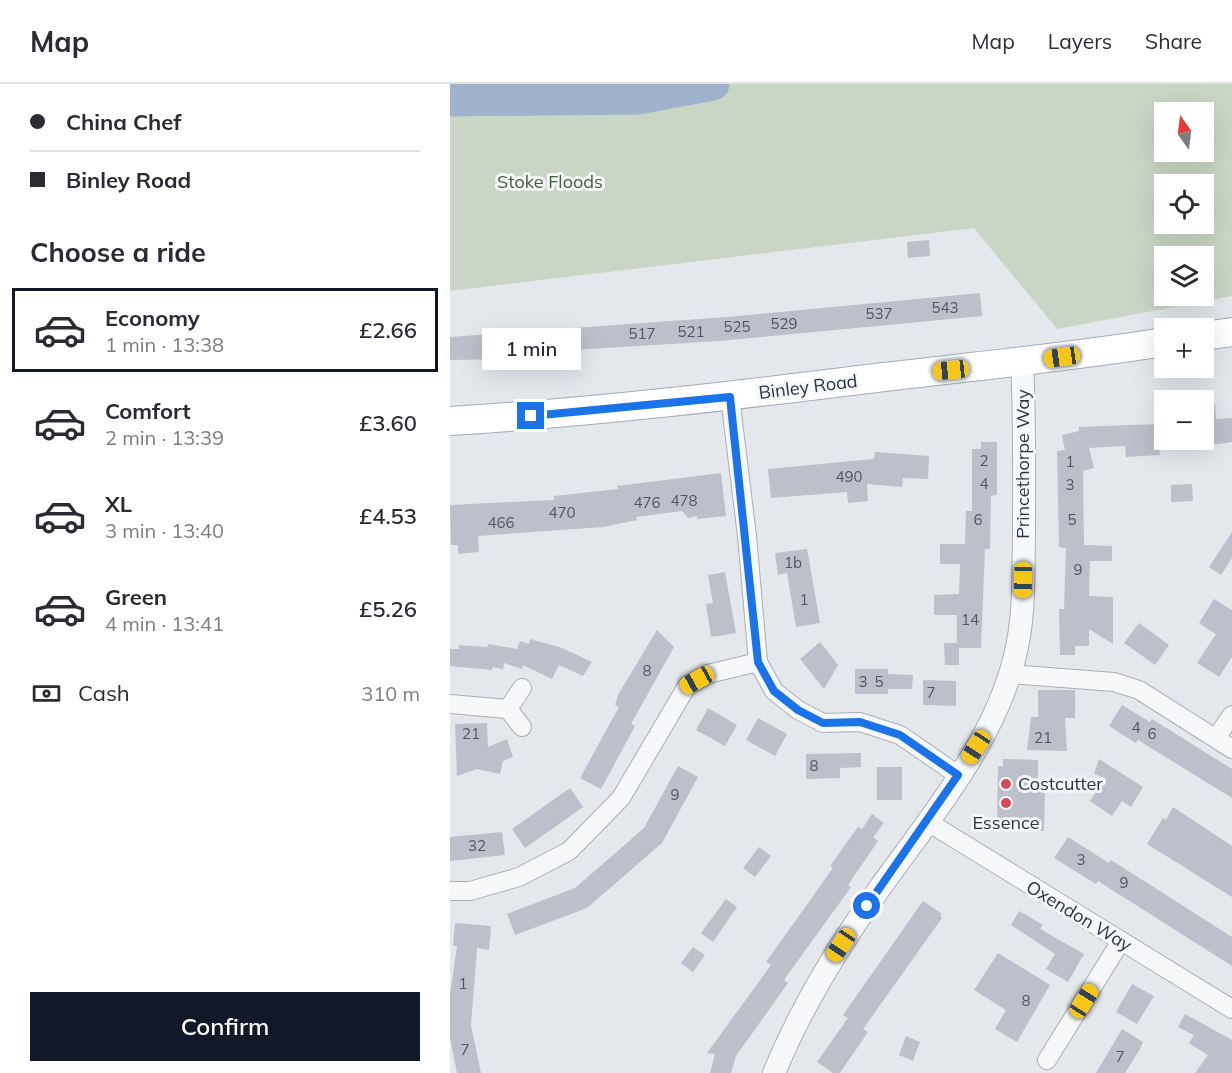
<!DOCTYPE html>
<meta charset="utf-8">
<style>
body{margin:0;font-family:Mulish,sans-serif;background:#f7f7f7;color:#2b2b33;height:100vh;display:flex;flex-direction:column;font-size:22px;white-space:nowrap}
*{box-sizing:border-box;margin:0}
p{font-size:20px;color:#7c7c81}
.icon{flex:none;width:33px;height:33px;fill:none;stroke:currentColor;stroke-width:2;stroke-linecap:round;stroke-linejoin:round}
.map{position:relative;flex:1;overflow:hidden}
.side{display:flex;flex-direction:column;background:#fff;width:450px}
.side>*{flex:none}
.hud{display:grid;align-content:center;height:132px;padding:0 30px;background:#fff}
.needle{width:39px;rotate:346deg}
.tools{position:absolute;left:704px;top:18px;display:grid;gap:12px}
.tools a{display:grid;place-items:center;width:60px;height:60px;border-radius:0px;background:#fff;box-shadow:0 6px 24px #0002;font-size:30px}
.end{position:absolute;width:27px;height:27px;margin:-14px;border:8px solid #1a73e8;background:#fff;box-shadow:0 0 0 3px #fff}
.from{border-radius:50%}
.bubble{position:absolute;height:42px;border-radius:0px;background:#fff;box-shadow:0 6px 24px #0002;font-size:20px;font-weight:600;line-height:42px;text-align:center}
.car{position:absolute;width:18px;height:36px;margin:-18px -9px;border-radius:8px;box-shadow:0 0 4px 2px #0007;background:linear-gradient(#f5c518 24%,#345 0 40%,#f5c518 0 76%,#345 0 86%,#f5c518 0)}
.hud b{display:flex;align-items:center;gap:21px;height:57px;font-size:22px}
.hud b+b{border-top:2px solid #e1e1e2}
.hud i{width:15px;height:15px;background:#2b2b33}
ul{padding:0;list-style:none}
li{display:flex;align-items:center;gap:18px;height:84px;margin:0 12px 9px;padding:0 18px;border:3px solid transparent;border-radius:0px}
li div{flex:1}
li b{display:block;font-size:22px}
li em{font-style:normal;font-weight:600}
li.on{border-color:#111827}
li>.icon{width:54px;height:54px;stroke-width:1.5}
h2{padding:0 30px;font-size:27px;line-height:72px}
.pay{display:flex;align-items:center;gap:15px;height:66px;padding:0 30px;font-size:22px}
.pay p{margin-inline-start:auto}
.primary-button{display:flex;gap:12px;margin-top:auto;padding:12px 30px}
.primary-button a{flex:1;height:69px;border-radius:0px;background:#111827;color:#fff;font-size:24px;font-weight:600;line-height:69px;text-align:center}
header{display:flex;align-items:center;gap:36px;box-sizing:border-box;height:84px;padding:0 30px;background:#fff;border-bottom:2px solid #e1e1e2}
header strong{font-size:28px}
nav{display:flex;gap:33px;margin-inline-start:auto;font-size:21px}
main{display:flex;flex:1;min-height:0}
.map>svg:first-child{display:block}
.green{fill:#c9d6c5;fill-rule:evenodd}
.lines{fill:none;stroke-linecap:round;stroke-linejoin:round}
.river{stroke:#9fb4cc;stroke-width:33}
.building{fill:#bbc0ca}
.minor-casing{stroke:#a9aeb7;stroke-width:20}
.tertiary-casing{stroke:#a9aeb7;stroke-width:24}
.primary-casing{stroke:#a3abb8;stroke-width:30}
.minor{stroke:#f7f8fa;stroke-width:18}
.tertiary{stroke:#f7f8fa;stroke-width:22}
.primary{stroke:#fff;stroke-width:28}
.route{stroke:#1a73e8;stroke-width:8}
.poi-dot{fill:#d1495b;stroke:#f4f6f9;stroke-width:2}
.labels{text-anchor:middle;stroke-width:6;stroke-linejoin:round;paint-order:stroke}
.number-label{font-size:15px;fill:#4f5766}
.park-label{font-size:18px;fill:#3f6138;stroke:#f4f6f9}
.street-label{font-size:18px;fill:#2b3445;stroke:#f4f6f9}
.poi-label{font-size:18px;fill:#2b3445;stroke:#f4f6f9;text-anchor:start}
</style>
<header>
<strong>Map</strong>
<nav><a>Map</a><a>Layers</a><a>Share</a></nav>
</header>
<main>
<section class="side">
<div class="hud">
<b><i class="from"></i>China Chef</b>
<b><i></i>Binley Road</b>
</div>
<h2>Choose a ride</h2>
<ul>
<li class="on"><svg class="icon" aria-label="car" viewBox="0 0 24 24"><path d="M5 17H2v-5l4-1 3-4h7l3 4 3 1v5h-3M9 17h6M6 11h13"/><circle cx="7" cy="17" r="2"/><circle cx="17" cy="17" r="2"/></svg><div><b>Economy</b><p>1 min · 13:38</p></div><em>£2.66</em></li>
<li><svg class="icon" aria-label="car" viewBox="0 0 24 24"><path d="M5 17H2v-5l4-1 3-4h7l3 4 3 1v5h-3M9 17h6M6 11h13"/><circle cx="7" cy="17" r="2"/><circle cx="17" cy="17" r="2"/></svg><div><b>Comfort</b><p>2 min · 13:39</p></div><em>£3.60</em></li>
<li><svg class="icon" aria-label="car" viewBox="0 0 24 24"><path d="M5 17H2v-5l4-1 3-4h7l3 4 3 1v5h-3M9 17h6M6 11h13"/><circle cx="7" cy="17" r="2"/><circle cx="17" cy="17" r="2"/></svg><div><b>XL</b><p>3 min · 13:40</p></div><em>£4.53</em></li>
<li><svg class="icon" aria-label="car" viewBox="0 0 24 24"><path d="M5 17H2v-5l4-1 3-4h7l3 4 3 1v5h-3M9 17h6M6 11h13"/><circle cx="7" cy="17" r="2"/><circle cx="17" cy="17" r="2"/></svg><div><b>Green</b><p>4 min · 13:41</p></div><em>£5.26</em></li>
</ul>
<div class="pay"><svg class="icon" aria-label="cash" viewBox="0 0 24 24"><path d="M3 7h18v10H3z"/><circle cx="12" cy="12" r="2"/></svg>Cash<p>310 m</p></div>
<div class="primary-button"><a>Confirm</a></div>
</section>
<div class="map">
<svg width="782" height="989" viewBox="0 0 782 989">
<rect width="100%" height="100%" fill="#e4e7ec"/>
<path class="green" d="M0 0H782V212L607 245 524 144 0 207ZM714 28H753V68H714ZM714 100H753V140H714ZM714 172H753V212H714Z"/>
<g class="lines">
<path class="river" d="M0 16 188 14 263 0"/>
</g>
<g class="building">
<path d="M479 156 480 172 458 174 457 158Z"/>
<path d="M530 209 532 232 269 257 124 266 59 275 0 276V253L277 233Z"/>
<path d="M753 319H765L766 335 782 334V358L753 362Z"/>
<path d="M708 340 710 371 676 373 675 362 639 364 644 384 633 387 634 461 662 462V477H640L639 512 663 513V560L639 545V562H625V571H610L609 525H614L616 464 609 463 607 367 615 366 612 351 629 347V343Z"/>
<path d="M531 358H547V411L541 412 540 465H535L531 564H509V581H495L494 559H507V531H484V511L509 510 510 480H490V460H515L516 427H522V365H531Z"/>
<path d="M425 368 479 372 478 395 453 394 452 403 417 400 418 417 398 419 397 408 321 414 318 385 424 375Z"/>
<path d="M271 389 276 432 247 435V432L238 434 232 427 186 433 187 436 153 443 28 452 29 468 8 470V461H1L0 421 104 416V412L168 405 167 402Z"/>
<path d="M742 400 743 417 721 418V401Z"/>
<path d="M782 448V474L771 491 759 483Z"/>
<path d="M357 465 370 539 346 543 337 489 328 491 325 469Z"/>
<path d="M275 488 286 549 261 553 256 520 263 519 258 491Z"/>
<path d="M764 515 782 526V573L769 593 747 579 766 550 749 539Z"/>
<path d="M689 539 719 561 705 581 674 559Z"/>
<path d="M207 546 224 563 181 640 185 642 151 705 130 694 169 623 165 621 168 611Z"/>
<path d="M80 555 112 564 142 578 133 592 109 581 102 595 73 581 72 585 54 579 53 585 43 583 42 586 0 582V565H9V561L37 563 38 560 67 565 70 557 79 560Z"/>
<path d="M370 558 388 581 374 605 350 575Z"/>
<path d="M405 585H438V590L463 591 462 605H438V610H405Z"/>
<path d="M473 596 506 597V622L473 621Z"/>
<path d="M588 606H625V634H615L617 667 577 666 581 633H588Z"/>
<path d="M672 621 700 638 702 635 782 685V714L688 656 686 659 659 642Z"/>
<path d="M258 624 287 641 275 662 246 646Z"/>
<path d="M308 634 337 650 325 672 296 656Z"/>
<path d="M37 639 38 663 57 655 63 673 53 677 50 690 27 685 7 692 5 640Z"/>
<path d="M411 669V683L390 684V694L356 695V670Z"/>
<path d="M553 675 588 676V705H595L594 747H547L548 682H553Z"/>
<path d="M649 675 693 703 681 723 672 717 662 732 640 717 655 694 644 690Z"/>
<path d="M228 682 248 693 212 759 137 824 65 851 57 830 125 804 194 744Z"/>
<rect x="427" y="683" width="25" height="33"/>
<path d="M120 704 133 723 75 764 62 745Z"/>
<path d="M723 723 782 762V813L697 760 713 734 716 736Z"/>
<path d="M422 730 434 739 423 753 428 757 398 801 401 803 334 896 338 899 286 972 281 989H260L265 970 257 969 321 881 316 878 383 784 380 782 408 743 412 745Z"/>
<path d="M52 748 55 771 0 777V753Z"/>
<path d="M618 753 659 779 661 776 782 853V882L648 797 646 800 604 774Z"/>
<path d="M309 763 321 772 305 793 293 784Z"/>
<path d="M276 815 287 823 263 858 251 849Z"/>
<path d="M473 817 492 830 490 832 492 834 413 945 418 948 390 989H383L367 978 398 934 393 931Z"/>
<path d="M569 827 593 841 590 845 634 870 618 898 596 885 605 870 561 841Z"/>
<path d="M5 839 41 842 39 866 27 864 21 941 31 989H7L0 954V910L7 862H3Z"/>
<path d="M243 863 255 871 243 888 231 879Z"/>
<path d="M548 869 600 901 567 958 545 945 556 926 524 906Z"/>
<path d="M682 900 704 912 687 940 666 928Z"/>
<path d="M735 930 782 956V989H745L758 971 739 959 744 951 728 943Z"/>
<path d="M672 945 693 958 690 965 675 989H646Z"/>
<path d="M456 952 470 958 463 977 449 971Z"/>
</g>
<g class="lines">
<defs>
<g id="minor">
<path d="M280 313 297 452 308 578 324 607 348 626 373 639 410 638 450 651 508 691"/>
<path d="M560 590 664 598 689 606 782 665"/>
<path d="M0 620 58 625"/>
<path d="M72 643 58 625 72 604"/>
<path d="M766 654 782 631"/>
<path d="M478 738 782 925"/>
<path d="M0 807H20L69 793 119 767 171 714 237 602 258 590 308 578"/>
<path d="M597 976 671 857"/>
</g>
<path id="tertiary" d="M324 989C352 921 389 861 432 801 482 731 544 658 565 572 575 532 573 491 574 450 574 393 575 336 572 278"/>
<g id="primary">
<path d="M753 252 782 248"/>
<path d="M0 337C146 328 289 311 434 293 528 282 621 273 714 258"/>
</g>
</defs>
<use href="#minor" class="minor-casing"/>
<use href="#tertiary" class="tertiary-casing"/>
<use href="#primary" class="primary-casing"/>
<use href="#minor" class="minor"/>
<use href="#tertiary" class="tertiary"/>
<use href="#primary" class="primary"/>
</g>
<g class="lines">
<path class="route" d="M81 332 280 313 308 578 324 607 348 626 373 639 410 638 450 651 508 691 417 822"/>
</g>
<g class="poi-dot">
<circle cx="556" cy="700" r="6"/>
<circle cx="556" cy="719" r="6"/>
</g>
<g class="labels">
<g class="number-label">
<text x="495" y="229">543</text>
<text x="429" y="235">537</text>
<text x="334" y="245">529</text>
<text x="287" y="248">525</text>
<text x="241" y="253">521</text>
<text x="192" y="255">517</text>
<text x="534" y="382">2</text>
<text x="620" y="383">1</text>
<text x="399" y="398">490</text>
<text x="534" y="405">4</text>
<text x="620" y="406">3</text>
<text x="234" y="422">478</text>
<text x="197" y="424">476</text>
<text x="112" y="434">470</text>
<text x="528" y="441">6</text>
<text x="622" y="441">5</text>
<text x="51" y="444">466</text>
<text x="343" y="484">1b</text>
<text x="628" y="491">9</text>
<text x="354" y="521">1</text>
<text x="520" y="541">14</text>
<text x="197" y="592">8</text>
<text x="413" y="603">3</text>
<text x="429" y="603">5</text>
<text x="481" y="614">7</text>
<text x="686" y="649">4</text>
<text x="21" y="655">21</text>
<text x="702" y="655">6</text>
<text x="593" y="659">21</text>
<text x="364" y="687">8</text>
<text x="225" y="716">9</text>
<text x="27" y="767">32</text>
<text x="631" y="781">3</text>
<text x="674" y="804">9</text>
<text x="13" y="905">1</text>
<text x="576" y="922">8</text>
<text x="15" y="971">7</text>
<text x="670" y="978">7</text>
</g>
<g class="park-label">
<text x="100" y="104">Stoke Floods</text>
</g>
<g class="street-label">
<text transform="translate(358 303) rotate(-7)" y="6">Binley Road</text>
<text transform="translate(573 380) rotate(-90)" y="6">Princethorpe Way</text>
<text transform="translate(629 832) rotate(31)" y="6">Oxendon Way</text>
</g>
<g class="poi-label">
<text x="568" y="706">Costcutter</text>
<text x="556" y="745" text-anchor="middle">Essence</text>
</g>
</g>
</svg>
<div class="tools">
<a><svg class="needle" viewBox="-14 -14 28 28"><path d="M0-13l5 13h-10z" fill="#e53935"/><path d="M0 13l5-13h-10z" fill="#7c7c81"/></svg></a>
<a><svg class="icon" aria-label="locate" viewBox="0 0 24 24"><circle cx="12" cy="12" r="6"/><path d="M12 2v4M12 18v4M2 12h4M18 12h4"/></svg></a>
<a><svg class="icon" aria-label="layers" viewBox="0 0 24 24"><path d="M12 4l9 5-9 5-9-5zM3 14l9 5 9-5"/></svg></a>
<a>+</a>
<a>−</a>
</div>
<i class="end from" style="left:417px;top:822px"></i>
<i class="end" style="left:81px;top:332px"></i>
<div class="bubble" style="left:32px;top:244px;width:99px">1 min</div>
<i class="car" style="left:612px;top:273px;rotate:262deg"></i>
<i class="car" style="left:501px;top:286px;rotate:264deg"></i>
<i class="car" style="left:573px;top:496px;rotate:181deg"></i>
<i class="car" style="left:247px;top:596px;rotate:241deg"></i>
<i class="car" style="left:526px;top:663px;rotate:213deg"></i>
<i class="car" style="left:391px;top:861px;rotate:214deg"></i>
<i class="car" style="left:634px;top:917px;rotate:32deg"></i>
</div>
</main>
